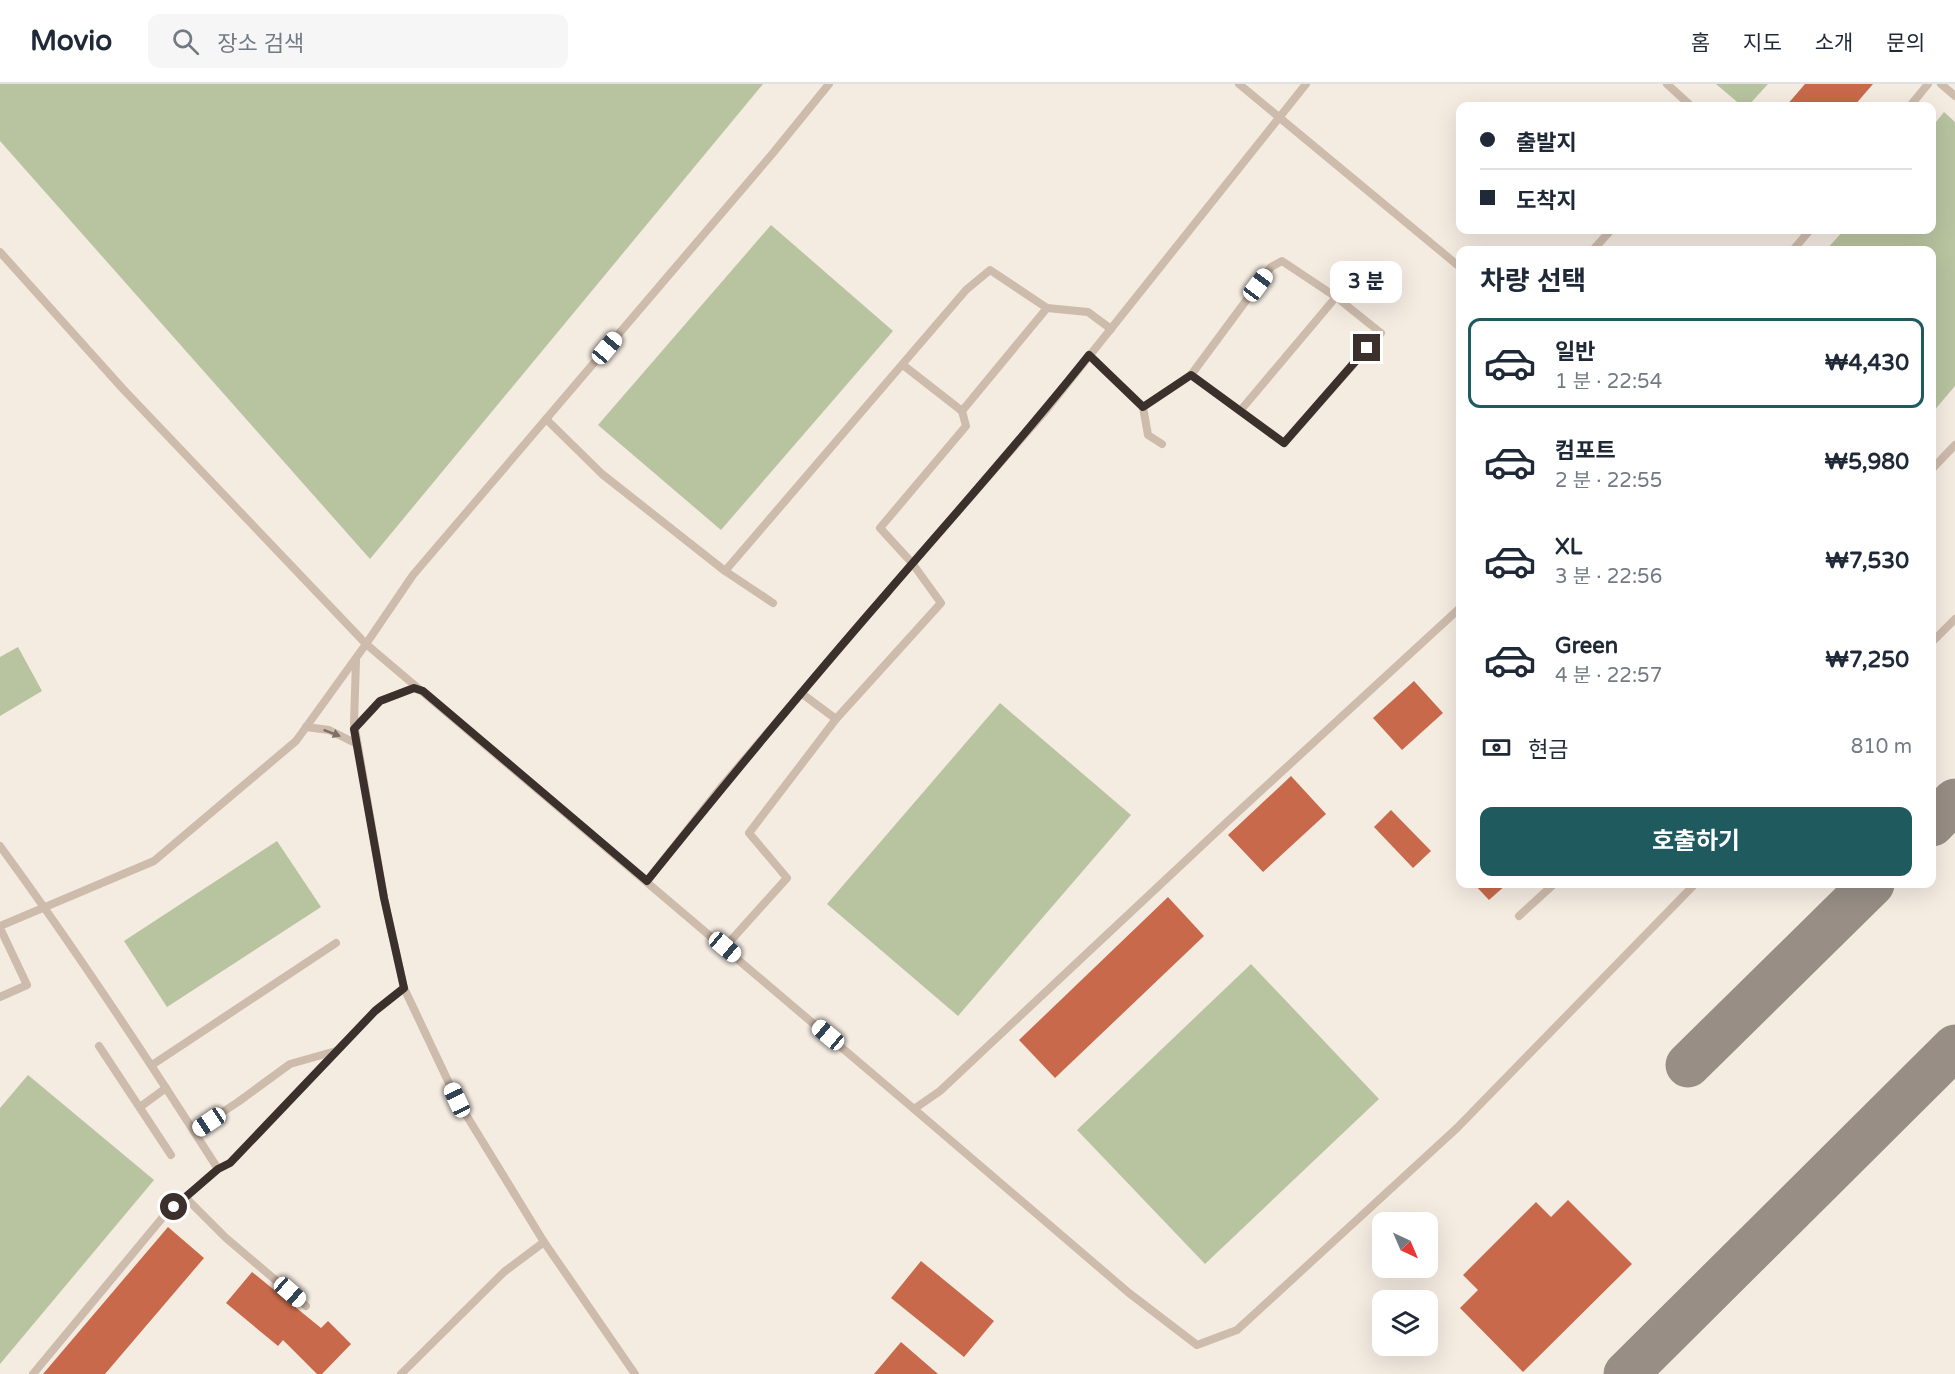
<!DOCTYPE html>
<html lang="ko">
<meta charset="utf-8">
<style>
body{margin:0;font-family:"Varela Round","Noto Sans KR",sans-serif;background:#f6f6f7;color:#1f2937;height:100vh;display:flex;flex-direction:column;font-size:22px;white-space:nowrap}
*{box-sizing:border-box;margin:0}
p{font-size:20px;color:#747a83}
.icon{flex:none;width:33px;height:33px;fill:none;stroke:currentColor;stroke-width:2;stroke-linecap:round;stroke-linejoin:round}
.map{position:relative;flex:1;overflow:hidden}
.panel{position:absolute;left:1456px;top:162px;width:480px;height:642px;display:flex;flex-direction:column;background:#fff;border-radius:12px;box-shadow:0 6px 24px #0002}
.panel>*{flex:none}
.top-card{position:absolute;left:1456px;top:18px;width:480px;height:132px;border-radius:12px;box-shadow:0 6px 24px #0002;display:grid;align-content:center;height:132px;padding:0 24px;background:#fff}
.needle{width:39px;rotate:136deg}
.buttons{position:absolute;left:1372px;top:1128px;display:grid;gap:12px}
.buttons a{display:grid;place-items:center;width:66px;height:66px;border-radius:12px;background:#fff;box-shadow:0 6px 24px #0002;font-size:30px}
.end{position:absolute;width:27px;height:27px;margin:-14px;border:8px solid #3b302b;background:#fff;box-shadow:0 0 0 3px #fff}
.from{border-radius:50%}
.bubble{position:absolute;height:42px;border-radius:12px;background:#fff;box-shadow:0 6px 24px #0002;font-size:20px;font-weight:700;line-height:42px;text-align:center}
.car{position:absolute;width:18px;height:36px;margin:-18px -9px;border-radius:8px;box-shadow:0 0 4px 2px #0007;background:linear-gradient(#fff 24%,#345 0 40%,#fff 0 76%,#345 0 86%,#fff 0)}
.top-card b{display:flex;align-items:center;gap:21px;height:57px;font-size:22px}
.top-card b+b{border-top:2px solid #e0e1e3}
.top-card i{width:15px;height:15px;background:#1f2937}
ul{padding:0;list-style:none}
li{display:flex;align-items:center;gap:18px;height:90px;margin:0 12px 9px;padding:0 12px;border:3px solid transparent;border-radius:12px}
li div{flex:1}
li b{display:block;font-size:22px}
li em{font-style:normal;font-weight:700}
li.current{border-color:#1f5a5e}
li>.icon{width:54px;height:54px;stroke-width:1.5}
h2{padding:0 24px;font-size:27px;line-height:72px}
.pay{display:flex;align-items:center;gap:15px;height:66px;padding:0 24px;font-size:22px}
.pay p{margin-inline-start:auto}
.button{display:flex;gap:12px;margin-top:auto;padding:12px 24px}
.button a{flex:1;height:69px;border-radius:12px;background:#1f5a5e;color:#fff;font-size:24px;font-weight:700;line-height:69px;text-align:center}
header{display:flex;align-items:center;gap:36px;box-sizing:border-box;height:84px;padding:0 30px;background:#fff;border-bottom:2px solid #e0e1e3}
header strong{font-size:28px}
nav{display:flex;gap:33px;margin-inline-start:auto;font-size:21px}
.search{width:420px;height:54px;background:#f6f6f7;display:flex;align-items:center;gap:15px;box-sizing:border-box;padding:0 21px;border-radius:12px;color:#747a83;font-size:22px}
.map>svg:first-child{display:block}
.green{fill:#b8c4a0}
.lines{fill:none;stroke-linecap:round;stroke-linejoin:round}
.taxiway{stroke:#988e86;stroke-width:45}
.building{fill:#c8694b}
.lane{stroke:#cdbbac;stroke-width:8}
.oneway{fill:#7d6f65}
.route{stroke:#3b302b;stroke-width:8}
</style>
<header>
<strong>Movio</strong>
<div class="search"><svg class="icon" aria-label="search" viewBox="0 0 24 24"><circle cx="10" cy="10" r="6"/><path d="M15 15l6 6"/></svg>장소 검색</div>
<nav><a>홈</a><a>지도</a><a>소개</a><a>문의</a></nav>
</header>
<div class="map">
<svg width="1955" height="1290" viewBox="0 0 1955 1290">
<rect width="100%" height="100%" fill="#f4ebe1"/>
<g class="green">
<path d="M0 0H763L370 475 0 57Z"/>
<path d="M1716 0H1768L1748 22H1742Z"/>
<path d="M1944 28 1955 38V302L1932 329V166H1826L1844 146H1932V43Z"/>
<path d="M771 141 893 247 721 446 598 341Z"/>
<path d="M18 563 42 607 0 632V573Z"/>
<path d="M1000 619 1131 731 958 932 827 820Z"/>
<path d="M277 757 321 823 167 923 124 857Z"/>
<path d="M1251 880 1379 1015 1205 1180 1077 1046Z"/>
<path d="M28 991 154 1096 0 1280V1024Z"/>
</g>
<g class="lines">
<g class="taxiway">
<path d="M1932 740 1955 717"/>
<path d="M1688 981 1872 800"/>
<path d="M1626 1290 1955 963"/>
</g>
</g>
<g class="building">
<path d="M1805 0H1873L1854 22H1786Z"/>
<path d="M1414 597 1443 629 1402 666 1373 634Z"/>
<path d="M1291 692 1326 730 1263 788 1228 751Z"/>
<path d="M1391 726 1431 767 1413 784 1374 743Z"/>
<path d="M1474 800H1507L1489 816Z"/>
<path d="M1168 813 1204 852 1055 994 1019 956Z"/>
<path d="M1568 1116 1632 1180 1523 1288 1460 1224 1478 1206 1463 1191 1536 1118 1551 1133Z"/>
<path d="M168 1143 204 1174 105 1290H43Z"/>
<path d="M921 1177 994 1237 964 1273 891 1214Z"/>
<path d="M252 1188 321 1244 328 1237 351 1260 322 1290H317L283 1256 278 1262 226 1219Z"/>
<path d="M901 1258 938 1290H874Z"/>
</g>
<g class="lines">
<g class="lane">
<path d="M1239 0 1461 184"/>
<path d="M1667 0 1691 22"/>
<path d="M1941 0 1955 12"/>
<path d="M1910 22 1928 0"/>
<path d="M1593 166 1611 146"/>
<path d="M1793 166 1810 146"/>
<path d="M0 168 123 305 366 560 413 491 773 69 829 0"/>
<path d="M1089 271 1143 323 1148 351 1162 360"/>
<path d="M903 281 962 327 1047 224"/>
<path d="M1191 291 1271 183 1282 177 1336 213"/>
<path d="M1143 323 1191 291 1284 359 1381 249 1336 213 1240 327"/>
<path d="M546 335 602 390 725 487 773 519"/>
<path d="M1932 385 1955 361"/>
<path d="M725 487 966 206 990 186 1047 224 1088 228 1111 245"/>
<path d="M1932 558 1955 535"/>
<path d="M356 576 354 639 384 814 404 904 457 1016 544 1158 635 1290"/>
<path d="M801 609 836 635 941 519 912 479 880 444 966 342 962 327"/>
<path d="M306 643 329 646 357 660"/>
<path d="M354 645 380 617 414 604 419 606"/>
<path d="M0 762C77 867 148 975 218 1085"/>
<path d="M647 797 722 702 885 511 1047 325 1306 0"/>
<path d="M1519 832 1554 800"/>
<path d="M0 842 154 777 296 657 366 560 914 1025 940 1007 1227 738 1461 523"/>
<path d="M0 844 27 901 0 913"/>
<path d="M725 863 787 794 749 749 836 635"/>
<path d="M99 962 171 1071"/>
<path d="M152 981 336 859"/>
<path d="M140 1023 166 1004"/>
<path d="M914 1025 1129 1209 1197 1261 1237 1246 1457 1044 1695 800"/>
<path d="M194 1047 238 1018 290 980 336 967"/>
<path d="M186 1114 226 1154 306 1222"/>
<path d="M33 1290 163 1133 218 1085 230 1079 375 927 404 904"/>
<path d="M401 1290 504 1188 544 1158"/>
</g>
</g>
<defs><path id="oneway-solid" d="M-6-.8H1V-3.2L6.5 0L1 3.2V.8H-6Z" transform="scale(1.5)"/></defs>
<use class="oneway" href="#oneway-solid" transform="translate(332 649) rotate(21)"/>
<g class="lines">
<path class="route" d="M174 1123 218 1085 230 1079 375 927 404 904 384 814 354 645 380 617 414 604 423 607 647 797C725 700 804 604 886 510 954 431 1024 353 1089 271L1143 323 1191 291 1284 359 1367 264"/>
</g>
</svg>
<div class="buttons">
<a><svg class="needle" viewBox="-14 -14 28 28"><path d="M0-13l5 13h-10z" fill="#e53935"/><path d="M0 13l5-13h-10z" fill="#747a83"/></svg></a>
<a><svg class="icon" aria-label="layers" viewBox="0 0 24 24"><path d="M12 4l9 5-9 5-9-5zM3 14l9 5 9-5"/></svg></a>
</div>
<i class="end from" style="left:174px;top:1123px"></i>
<i class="end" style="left:1367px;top:264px"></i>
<div class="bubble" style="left:1330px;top:177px;width:72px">3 분</div>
<i class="car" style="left:1258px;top:201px;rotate:37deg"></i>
<i class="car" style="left:607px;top:264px;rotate:40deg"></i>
<i class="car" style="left:725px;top:863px;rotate:130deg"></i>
<i class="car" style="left:828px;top:951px;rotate:310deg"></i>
<i class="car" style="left:457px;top:1016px;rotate:335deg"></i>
<i class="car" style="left:209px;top:1038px;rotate:236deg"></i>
<i class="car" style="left:290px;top:1208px;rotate:131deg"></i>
<div class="top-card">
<b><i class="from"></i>출발지</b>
<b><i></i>도착지</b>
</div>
<section class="panel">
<h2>차량 선택</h2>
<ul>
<li class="current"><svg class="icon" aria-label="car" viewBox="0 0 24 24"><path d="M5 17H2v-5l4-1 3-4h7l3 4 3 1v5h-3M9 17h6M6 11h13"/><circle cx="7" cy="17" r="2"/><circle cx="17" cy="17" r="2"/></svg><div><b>일반</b><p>1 분 · 22:54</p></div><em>₩4,430</em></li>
<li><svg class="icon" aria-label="car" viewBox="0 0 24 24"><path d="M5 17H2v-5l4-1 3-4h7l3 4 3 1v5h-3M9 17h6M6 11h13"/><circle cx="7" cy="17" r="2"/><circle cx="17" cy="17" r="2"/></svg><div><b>컴포트</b><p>2 분 · 22:55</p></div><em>₩5,980</em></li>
<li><svg class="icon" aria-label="car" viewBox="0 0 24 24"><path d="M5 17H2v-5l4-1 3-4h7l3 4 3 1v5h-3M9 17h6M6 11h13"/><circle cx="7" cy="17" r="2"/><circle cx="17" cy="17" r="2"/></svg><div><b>XL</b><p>3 분 · 22:56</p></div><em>₩7,530</em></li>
<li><svg class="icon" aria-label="car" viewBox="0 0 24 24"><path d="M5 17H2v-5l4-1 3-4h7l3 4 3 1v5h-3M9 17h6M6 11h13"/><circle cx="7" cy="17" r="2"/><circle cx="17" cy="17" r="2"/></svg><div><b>Green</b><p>4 분 · 22:57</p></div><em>₩7,250</em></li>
</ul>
<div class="pay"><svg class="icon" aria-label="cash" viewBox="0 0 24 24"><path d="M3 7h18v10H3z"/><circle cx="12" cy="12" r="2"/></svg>현금<p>810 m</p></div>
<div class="button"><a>호출하기</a></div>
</section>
</div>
